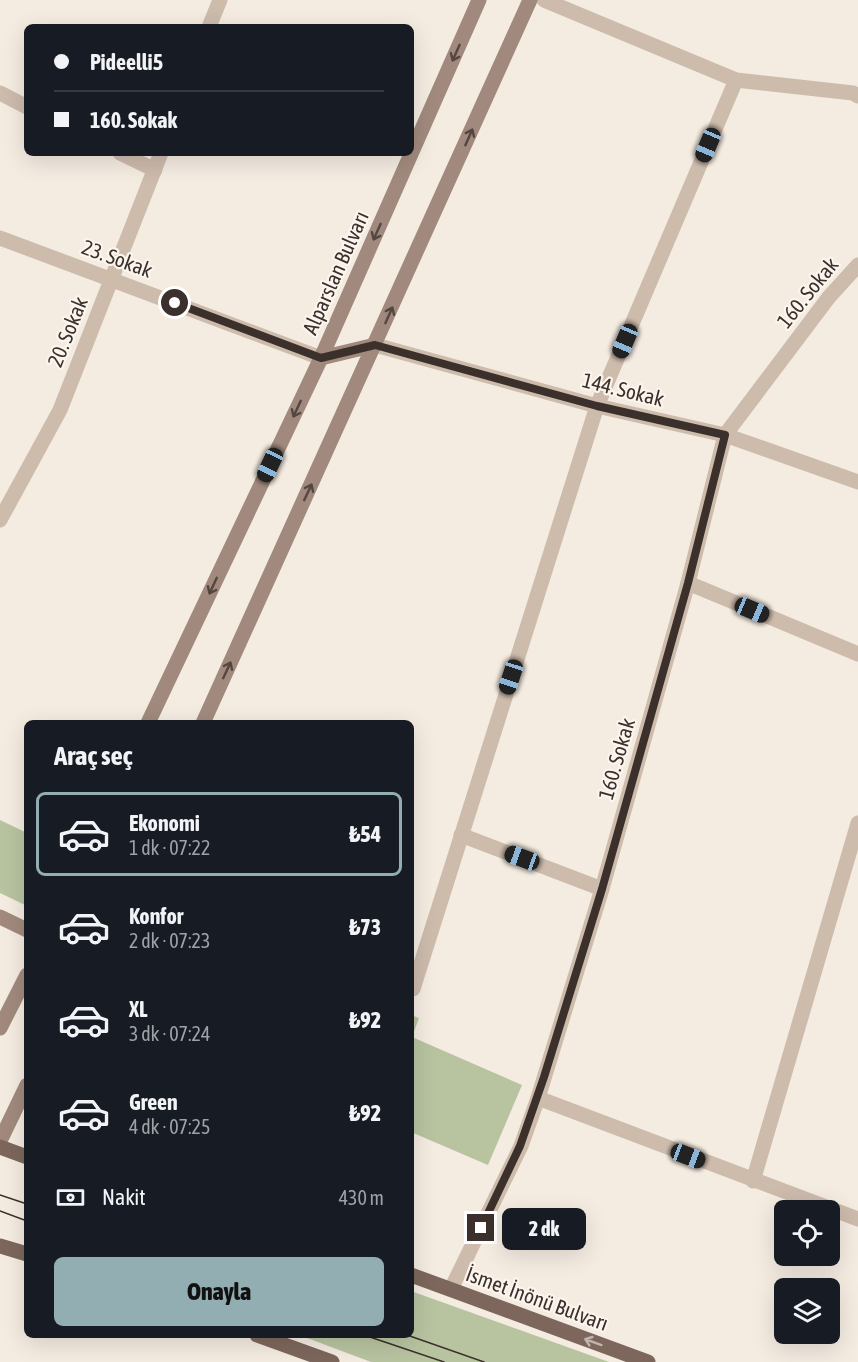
<!DOCTYPE html>
<html lang="tr">
<meta charset="utf-8">
<style>
body{margin:0;font-family:"Asap Condensed",sans-serif;background:#242831;color:#f1f3f6;height:100vh;display:flex;flex-direction:column;font-size:22px;white-space:nowrap}
*{box-sizing:border-box;margin:0}
p{font-size:20px;color:#9ea1a6}
.icon{flex:none;width:33px;height:33px;fill:none;stroke:currentColor;stroke-width:2;stroke-linecap:round;stroke-linejoin:round}
.map{position:relative;flex:1;overflow:hidden}
.side{position:absolute;left:24px;top:720px;width:390px;height:618px;display:flex;flex-direction:column;background:#171b24;border-radius:9px;box-shadow:0 6px 24px #0002}
.side>*{flex:none}
.hud{position:absolute;left:24px;top:24px;width:390px;height:132px;border-radius:9px;box-shadow:0 6px 24px #0002;display:grid;align-content:center;height:132px;padding:0 30px;background:#171b24}
.fabs{position:absolute;left:774px;top:1200px;display:grid;gap:12px}
.fabs a{display:grid;place-items:center;width:66px;height:66px;border-radius:9px;background:#171b24;box-shadow:0 6px 24px #0002;font-size:30px}
.end{position:absolute;width:27px;height:27px;margin:-14px;border:8px solid #3b302b;background:#fff;box-shadow:0 0 0 3px #fff}
.from{border-radius:50%}
.bubble{position:absolute;height:42px;border-radius:9px;background:#171b24;box-shadow:0 6px 24px #0002;font-size:20px;font-weight:800;line-height:42px;text-align:center}
.car{position:absolute;width:18px;height:36px;margin:-18px -9px;border-radius:8px;box-shadow:0 0 4px 2px #0007;background:linear-gradient(#222 24%,#8ab4d8 0 40%,#222 0 76%,#8ab4d8 0 86%,#222 0)}
.hud b{display:flex;align-items:center;gap:21px;height:57px;font-size:22px}
.hud b+b{border-top:2px solid #363941}
.hud i{width:15px;height:15px;background:#f1f3f6}
ul{padding:0;list-style:none}
li{display:flex;align-items:center;gap:18px;height:84px;margin:0 12px 9px;padding:0 18px;border:3px solid transparent;border-radius:9px}
li div{flex:1}
li b{display:block;font-size:22px}
li em{font-style:normal;font-weight:800}
li.on{border-color:#92aeb2}
li>.icon{width:54px;height:54px;stroke-width:1.5}
h2{padding:0 30px;font-size:27px;line-height:72px}
.pay{display:flex;align-items:center;gap:15px;height:66px;padding:0 30px;font-size:22px}
.pay p{margin-inline-start:auto}
.cta{display:flex;gap:12px;margin-top:auto;padding:12px 30px}
.cta a{flex:1;height:69px;border-radius:9px;background:#92aeb2;color:#111;font-size:24px;font-weight:800;line-height:69px;text-align:center}
.map>svg:first-child{display:block}
.green{fill:#b8c4a0}
.lines{fill:none;stroke-linecap:round;stroke-linejoin:round}
.minor{stroke:#cdbbac;stroke-width:15}
.tertiary{stroke:#cdbbac;stroke-width:15}
.secondary{stroke:#a18a7d;stroke-width:15}
.primary{stroke:#7d675c;stroke-width:15}
.tram{stroke:#3b302b;stroke-width:1.5}
.oneway{stroke:#544640}
.oneway2{stroke:#c2b5ac}
.route{stroke:#3b302b;stroke-width:8}
.labels{text-anchor:middle;stroke-width:4.5;stroke-linejoin:round;paint-order:stroke}
.street-label{font-size:21px;fill:#3b302b;stroke:#fbf5ee}
</style>
<div class="map">
<svg width="858" height="1362" viewBox="0 0 858 1362">
<rect width="100%" height="100%" fill="#f4ebe1"/>
<g class="green">
<path d="M0 820 27 833V906L0 893Z"/>
<path d="M411 1015 419 1018 412 1037 522 1085 488 1165 411 1132Z"/>
<path d="M411 1291 609 1362H371L299 1335H411Z"/>
</g>
<g class="lines">
<g class="minor">
<path d="M544 0 736 80 853 93 858 96"/>
<path d="M209 27 220 0"/>
<path d="M0 93 27 107"/>
<path d="M120 153 155 170"/>
<path d="M375 345 597 406 725 435 858 482"/>
<path d="M0 520 60 410 161 153"/>
<path d="M688 583 858 654"/>
<path d="M461 835 602 889"/>
<path d="M411 988 413 989 597 406 736 80"/>
<path d="M538 1098 858 1219"/>
<path d="M753 1181 858 823"/>
<path d="M451 1289 521 1146 538 1098 602 889 688 583 725 435 829 297 858 265"/>
</g>
<path class="tertiary" d="M0 238 321 358"/>
<g class="secondary">
<path d="M321 358 375 345"/>
<path d="M148 723 321 358 479 0"/>
<path d="M203 723 530 0"/>
<path d="M0 917 27 930"/>
<path d="M0 1028 27 975"/>
<path d="M0 1141 27 1085"/>
</g>
<g class="primary">
<path d="M0 1147 27 1157"/>
<path d="M0 1246 27 1254"/>
<path d="M411 1275 648 1362"/>
<path d="M257 1335 332 1362"/>
</g>
<g class="tram">
<path d="M0 1195 27 1204"/>
<path d="M0 1211 27 1221"/>
<path d="M364 1335 444 1362"/>
<path d="M407 1335 484 1362"/>
</g>
</g>
<defs><path id="oneway-shaft" d="M-6 0H5M1.5-3L5.5 0L1.5 3" fill="none" stroke-width="1.6" stroke-linecap="round" stroke-linejoin="round" transform="scale(1.5)"/></defs>
<g class="oneway">
<use href="#oneway-shaft" transform="translate(456 53) rotate(114)"/>
<use href="#oneway-shaft" transform="translate(469 137) rotate(-66)"/>
<use href="#oneway-shaft" transform="translate(377 232) rotate(114)"/>
<use href="#oneway-shaft" transform="translate(389 315) rotate(-66)"/>
<use href="#oneway-shaft" transform="translate(297 409) rotate(115)"/>
<use href="#oneway-shaft" transform="translate(308 492) rotate(-65)"/>
<use href="#oneway-shaft" transform="translate(213 586) rotate(115)"/>
<use href="#oneway-shaft" transform="translate(227 670) rotate(-65)"/>
</g>
<use class="oneway2" href="#oneway-shaft" transform="translate(593 1342) rotate(-160)"/>
<g class="lines">
<path class="route" d="M175 303 321 358 375 345 597 406 725 435 688 583 602 889 544 1077 520 1146 481 1228"/>
</g>
<g class="labels">
<g class="street-label">
<text transform="translate(117 259) rotate(20)" y="7">23. Sokak</text>
<text transform="translate(336 273) rotate(-66)" y="7">Alparslan Bulvarı</text>
<text transform="translate(808 293) rotate(-51)" y="7">160. Sokak</text>
<text transform="translate(68 332) rotate(-68)" y="7">20. Sokak</text>
<text transform="translate(623 390) rotate(14)" y="7">144. Sokak</text>
<text transform="translate(617 759) rotate(-74)" y="7">160. Sokak</text>
<text transform="translate(537 1299) rotate(20)" y="7">İsmet İnönü Bulvarı</text>
</g>
</g>
</svg>
<div class="fabs">
<a><svg class="icon" aria-label="locate" viewBox="0 0 24 24"><circle cx="12" cy="12" r="6"/><path d="M12 2v4M12 18v4M2 12h4M18 12h4"/></svg></a>
<a><svg class="icon" aria-label="layers" viewBox="0 0 24 24"><path d="M12 4l9 5-9 5-9-5zM3 14l9 5 9-5"/></svg></a>
</div>
<i class="end from" style="left:175px;top:303px"></i>
<i class="end" style="left:481px;top:1228px"></i>
<div class="bubble" style="left:502px;top:1208px;width:84px">2 dk</div>
<i class="car" style="left:708px;top:145px;rotate:203deg"></i>
<i class="car" style="left:625px;top:341px;rotate:203deg"></i>
<i class="car" style="left:270px;top:465px;rotate:205deg"></i>
<i class="car" style="left:752px;top:610px;rotate:113deg"></i>
<i class="car" style="left:511px;top:677px;rotate:198deg"></i>
<i class="car" style="left:522px;top:858px;rotate:290deg"></i>
<i class="car" style="left:688px;top:1156px;rotate:111deg"></i>
<div class="hud">
<b><i class="from"></i>Pideelli5</b>
<b><i></i>160. Sokak</b>
</div>
<section class="side">
<h2>Araç seç</h2>
<ul>
<li class="on"><svg class="icon" aria-label="car" viewBox="0 0 24 24"><path d="M5 17H2v-5l4-1 3-4h7l3 4 3 1v5h-3M9 17h6M6 11h13"/><circle cx="7" cy="17" r="2"/><circle cx="17" cy="17" r="2"/></svg><div><b>Ekonomi</b><p>1 dk · 07:22</p></div><em>₺54</em></li>
<li><svg class="icon" aria-label="car" viewBox="0 0 24 24"><path d="M5 17H2v-5l4-1 3-4h7l3 4 3 1v5h-3M9 17h6M6 11h13"/><circle cx="7" cy="17" r="2"/><circle cx="17" cy="17" r="2"/></svg><div><b>Konfor</b><p>2 dk · 07:23</p></div><em>₺73</em></li>
<li><svg class="icon" aria-label="car" viewBox="0 0 24 24"><path d="M5 17H2v-5l4-1 3-4h7l3 4 3 1v5h-3M9 17h6M6 11h13"/><circle cx="7" cy="17" r="2"/><circle cx="17" cy="17" r="2"/></svg><div><b>XL</b><p>3 dk · 07:24</p></div><em>₺92</em></li>
<li><svg class="icon" aria-label="car" viewBox="0 0 24 24"><path d="M5 17H2v-5l4-1 3-4h7l3 4 3 1v5h-3M9 17h6M6 11h13"/><circle cx="7" cy="17" r="2"/><circle cx="17" cy="17" r="2"/></svg><div><b>Green</b><p>4 dk · 07:25</p></div><em>₺92</em></li>
</ul>
<div class="pay"><svg class="icon" aria-label="cash" viewBox="0 0 24 24"><path d="M3 7h18v10H3z"/><circle cx="12" cy="12" r="2"/></svg>Nakit<p>430 m</p></div>
<div class="cta"><a>Onayla</a></div>
</section>
</div>
